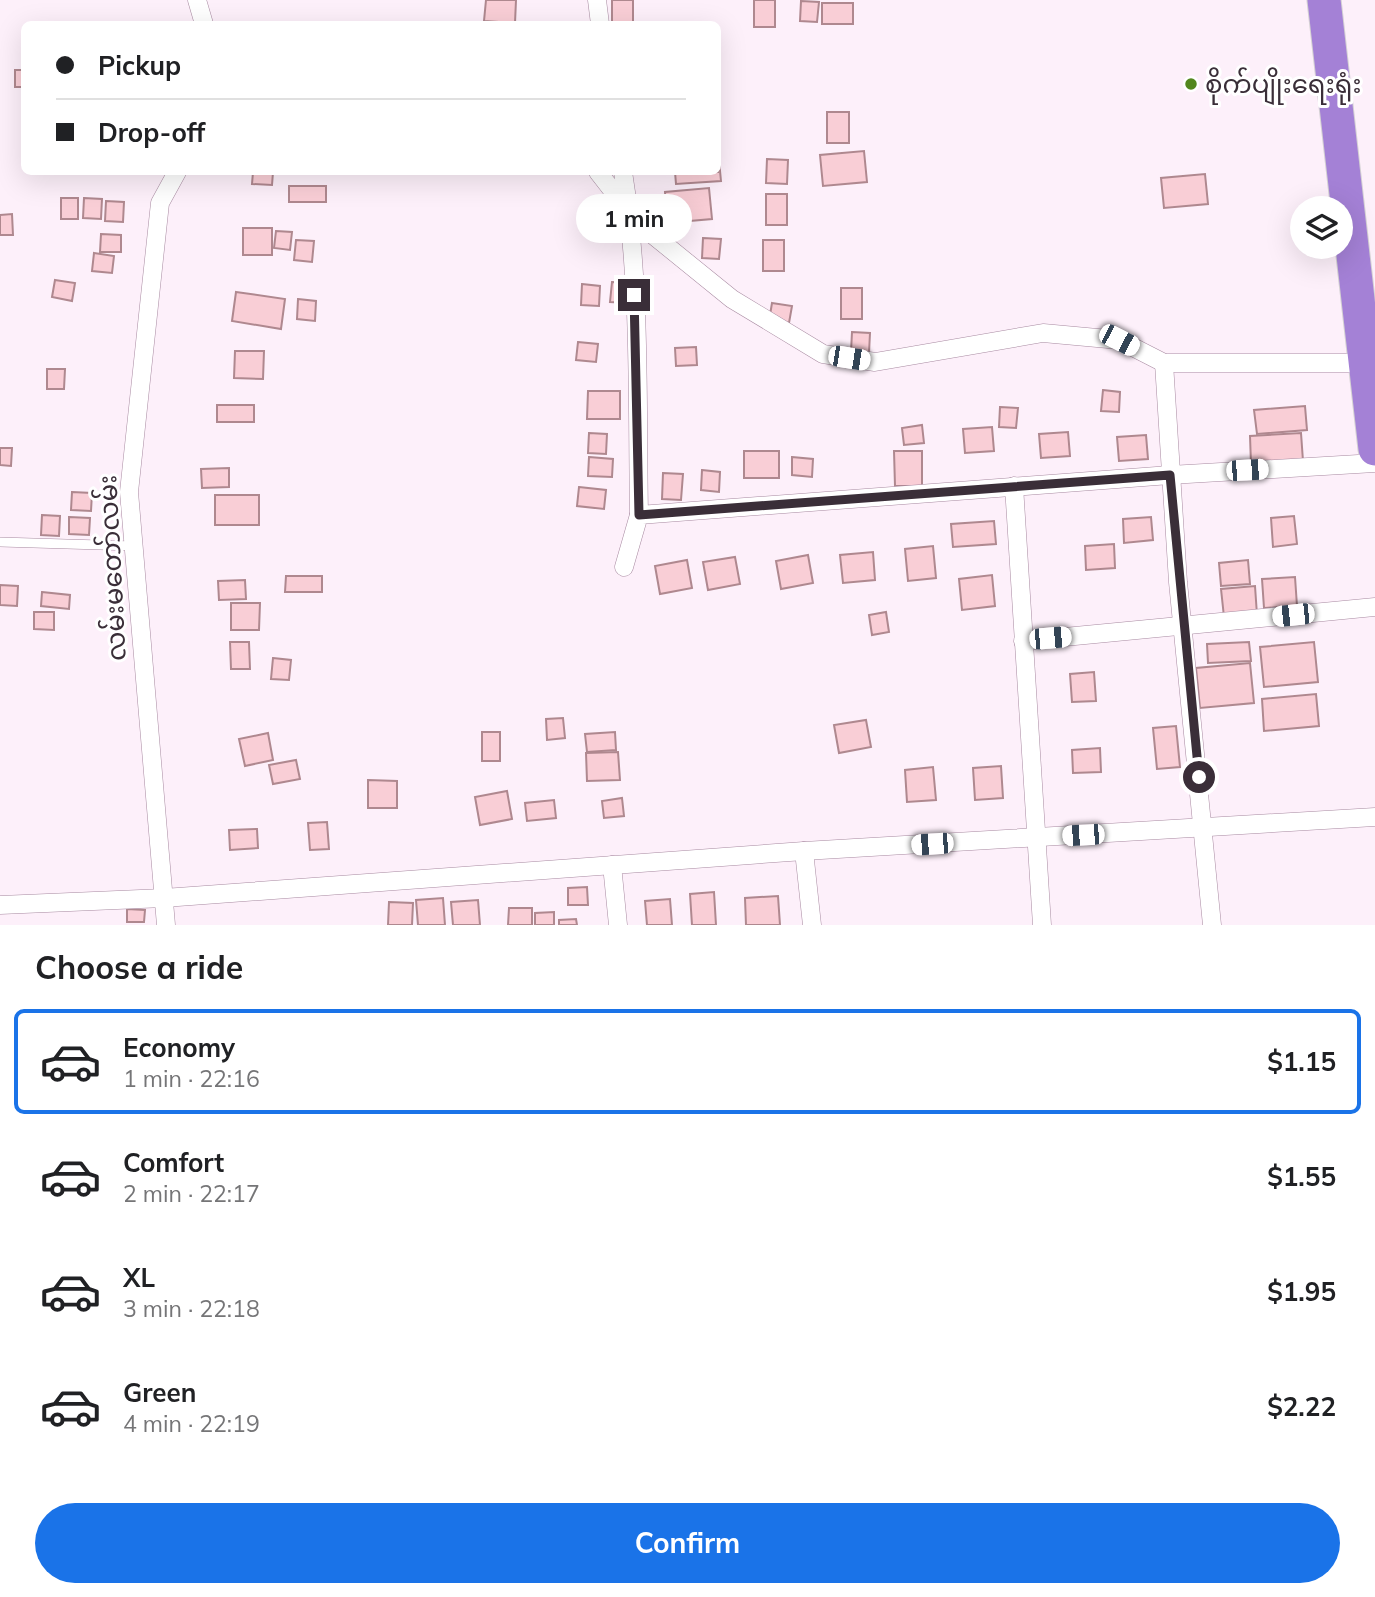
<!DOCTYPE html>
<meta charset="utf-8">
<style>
body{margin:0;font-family:Mulish,"Noto Sans Myanmar",sans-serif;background:#f6f6f6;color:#202124;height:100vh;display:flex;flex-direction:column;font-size:26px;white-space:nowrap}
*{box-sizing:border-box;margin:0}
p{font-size:23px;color:#757577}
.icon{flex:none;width:38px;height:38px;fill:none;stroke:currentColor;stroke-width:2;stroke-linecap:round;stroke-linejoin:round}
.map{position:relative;height:925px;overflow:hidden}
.details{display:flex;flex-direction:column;background:#fff;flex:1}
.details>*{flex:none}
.banner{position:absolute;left:21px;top:21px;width:700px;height:154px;border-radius:10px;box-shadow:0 7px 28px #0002;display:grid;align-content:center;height:154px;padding:0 35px;background:#fff}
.buttons{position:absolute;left:1290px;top:196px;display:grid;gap:14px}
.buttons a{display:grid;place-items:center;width:63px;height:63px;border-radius:50%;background:#fff;box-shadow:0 7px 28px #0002;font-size:35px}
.end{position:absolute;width:32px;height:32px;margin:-16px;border:9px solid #3a2e38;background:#fff;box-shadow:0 0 0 4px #fff}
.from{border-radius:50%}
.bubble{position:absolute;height:49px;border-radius:24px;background:#fff;box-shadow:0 7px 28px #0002;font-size:23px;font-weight:700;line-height:49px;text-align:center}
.car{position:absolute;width:21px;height:42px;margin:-21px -10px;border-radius:9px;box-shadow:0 0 5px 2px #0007;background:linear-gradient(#fff 24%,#345 0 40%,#fff 0 76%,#345 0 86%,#fff 0)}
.banner b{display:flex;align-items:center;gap:24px;height:66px;font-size:26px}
.banner b+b{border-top:2px solid #e0e0e0}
.banner i{width:18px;height:18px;background:#202124}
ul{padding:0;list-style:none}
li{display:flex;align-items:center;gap:21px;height:105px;margin:0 14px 10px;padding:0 21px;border:4px solid transparent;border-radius:10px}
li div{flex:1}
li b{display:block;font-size:26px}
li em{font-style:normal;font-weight:700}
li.on{border-color:#1a73e8}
li>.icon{width:63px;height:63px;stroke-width:1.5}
h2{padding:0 35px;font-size:32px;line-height:84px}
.primary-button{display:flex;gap:14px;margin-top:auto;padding:14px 35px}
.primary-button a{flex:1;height:80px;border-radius:42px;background:#1a73e8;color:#fff;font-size:28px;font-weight:700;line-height:80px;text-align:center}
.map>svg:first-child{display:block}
.building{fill:#f9ced6;stroke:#af888f;stroke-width:2}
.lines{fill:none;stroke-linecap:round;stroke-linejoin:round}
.lane-casing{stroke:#a88aa1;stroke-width:10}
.street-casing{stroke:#a88aa1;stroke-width:19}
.highway-casing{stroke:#d4d1d3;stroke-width:35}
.lane{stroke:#fff;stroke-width:9}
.street{stroke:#fff;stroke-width:18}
.highway{stroke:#a481d6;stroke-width:33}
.route{stroke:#3a2e38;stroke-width:9}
.poi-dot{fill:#52861d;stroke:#fff;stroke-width:2.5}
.labels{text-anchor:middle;stroke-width:6;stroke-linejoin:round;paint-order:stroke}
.poi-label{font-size:26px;fill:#3a2e38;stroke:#fff;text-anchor:start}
.street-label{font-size:26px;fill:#3a2e38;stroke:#fff}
</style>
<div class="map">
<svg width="1375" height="925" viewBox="0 0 1375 925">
<rect width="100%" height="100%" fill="#fdf0fa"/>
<g class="building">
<path d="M486 0H516L515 23 484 21Z"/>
<rect x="612" y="0" width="21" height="24"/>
<rect x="754" y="0" width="21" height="27"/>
<path d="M801 1 819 2 817 22 800 21Z"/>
<rect x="822" y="3" width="31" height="21"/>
<rect x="15" y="70" width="9" height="17"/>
<rect x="827" y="112" width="22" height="31"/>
<path d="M718 150 721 181 676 184 675 172H718Z"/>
<path d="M864 151 867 182 823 186 820 155Z"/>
<path d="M767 159 788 160 787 184 766 183Z"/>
<path d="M253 172H273L272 185 252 184Z"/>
<path d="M1205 174 1208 204 1164 208 1161 178Z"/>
<rect x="289" y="186" width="37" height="16"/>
<path d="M709 188 712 219 667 223 665 192Z"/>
<rect x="766" y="194" width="21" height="31"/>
<rect x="61" y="198" width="17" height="21"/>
<path d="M84 198 102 199 101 219 83 218Z"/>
<path d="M106 201 124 202 123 222 105 221Z"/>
<path d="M12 214 13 235H0V215Z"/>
<rect x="243" y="228" width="29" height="27"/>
<path d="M276 231 292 232 290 250 274 248Z"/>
<path d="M101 234 121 235V252H100Z"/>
<path d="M703 238 721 239 719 259 702 258Z"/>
<path d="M296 240 314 241 312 262 294 260Z"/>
<rect x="763" y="240" width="21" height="31"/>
<path d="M94 253 114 256 112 273 92 271Z"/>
<path d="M55 280 75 283 72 301 52 297Z"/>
<path d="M612 282 629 283 628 303 610 302Z"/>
<path d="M582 284 600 286 599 306 581 305Z"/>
<rect x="841" y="288" width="21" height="31"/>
<path d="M236 292 285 299 281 329 232 321Z"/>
<path d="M298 299 316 301 315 321 297 319Z"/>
<path d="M772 303 792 306 789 323 769 321Z"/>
<path d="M852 332 870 333 869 353 851 352Z"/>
<path d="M578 342 598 344 596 362 576 360Z"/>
<path d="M696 347 697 365 676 366 675 348Z"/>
<path d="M235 351H264L263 379 234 378Z"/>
<path d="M47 369H65L64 389H47Z"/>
<path d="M1103 390 1120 392 1119 412 1101 411Z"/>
<path d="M588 391H620V419H587Z"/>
<rect x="217" y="405" width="37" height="17"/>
<path d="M1305 406 1307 430 1257 434 1254 410Z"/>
<path d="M1000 407 1018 408 1016 428 999 427Z"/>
<path d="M922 425 924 443 904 445 902 428Z"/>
<path d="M992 427 994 451 965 453 963 429Z"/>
<path d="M1068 432 1070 456 1041 458 1039 434Z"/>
<path d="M589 433 607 434 606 454 588 453Z"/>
<path d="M1301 433 1303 461 1251 464 1250 436Z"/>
<path d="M1146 435 1148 459 1119 461 1117 437Z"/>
<path d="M0 448H12L11 466 0 465Z"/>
<rect x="744" y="451" width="35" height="27"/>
<path d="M894 451H922V486H895Z"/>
<path d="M589 457 613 459 612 477 588 476Z"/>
<path d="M792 457 813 459 812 477 792 475Z"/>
<path d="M229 468V487L202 488 201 469Z"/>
<path d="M702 470 720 472 719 492 701 490Z"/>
<path d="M663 473 683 474 681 500 662 499Z"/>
<path d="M579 487 606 490 604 509 577 506Z"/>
<path d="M72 492 92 493 91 511 71 510Z"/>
<rect x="215" y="495" width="44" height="30"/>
<path d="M42 515 60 516 59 536 41 535Z"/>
<path d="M1294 516 1297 544 1273 547 1271 518Z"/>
<path d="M69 517 90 518 89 535 69 534Z"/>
<path d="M1151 517 1153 540 1124 543 1123 519Z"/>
<path d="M994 521 996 544 953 547 951 524Z"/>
<path d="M1114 544 1115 568 1086 570 1085 546Z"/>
<path d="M933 546 936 578 908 581 905 549Z"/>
<path d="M873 552 875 580 843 583 840 555Z"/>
<path d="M808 555 813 583 781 589 776 561Z"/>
<path d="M735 557 740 584 708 590 703 562Z"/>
<path d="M687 560 692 588 660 594 655 566Z"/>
<path d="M1248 560 1250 584 1221 586 1219 563Z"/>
<path d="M992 575 995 606 962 610 959 579Z"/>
<path d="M286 576H322V592H285Z"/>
<path d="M1295 577 1297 606 1264 608 1262 579Z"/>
<path d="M245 580 246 599 219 600 218 581Z"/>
<path d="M0 585 18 586 17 606 0 605Z"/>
<path d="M1255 586 1257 615 1224 617 1221 589Z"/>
<path d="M42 592 70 595 69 609 41 606Z"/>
<path d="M231 603H260L259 630H231Z"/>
<path d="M34 612H54V630L34 629Z"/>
<path d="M886 612 889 632 872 635 869 615Z"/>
<path d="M230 642H249L250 669H231Z"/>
<path d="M1249 642 1251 661 1208 663 1207 644Z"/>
<path d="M1314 642 1318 682 1264 687 1260 647Z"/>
<path d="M273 658 291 660 289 680 271 679Z"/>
<path d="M1250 663 1254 703 1200 708 1196 668Z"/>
<path d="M1094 672 1096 701 1072 702 1070 674Z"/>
<path d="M1316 694 1319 726 1264 731 1262 699Z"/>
<path d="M563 718 565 738 547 740 546 719Z"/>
<path d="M866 720 871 747 839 753 834 725Z"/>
<path d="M1176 726 1180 767 1157 769 1153 728Z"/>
<rect x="482" y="732" width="18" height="29"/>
<path d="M615 732 616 750 587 752 585 734Z"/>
<path d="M268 733 273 760 245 766 239 739Z"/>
<path d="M1100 748 1101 772 1073 773 1072 750Z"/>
<path d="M618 752 620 780 587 781 586 753Z"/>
<path d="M296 760 300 779 273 784 269 765Z"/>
<path d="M1001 766 1003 798 975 800 973 768Z"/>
<path d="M933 767 936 800 907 802 905 770Z"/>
<path d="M368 780 397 781V808H368Z"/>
<path d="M507 791 512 819 480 825 475 797Z"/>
<path d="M622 798 624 816 604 818 602 801Z"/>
<path d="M554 800 556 818 527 821 525 803Z"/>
<path d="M327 822 329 849 310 850 308 823Z"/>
<path d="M257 829 258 848 230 850 229 830Z"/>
<path d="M587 887 588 905H568V888Z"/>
<path d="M714 892 716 925H692L690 894Z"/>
<path d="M778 896 780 925H746L745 898Z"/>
<path d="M443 898 445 925H418L416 900Z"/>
<path d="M670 899 672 925H647L645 901Z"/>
<path d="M478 900 480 925H453L451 902Z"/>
<path d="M389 902 413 903 412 925H388Z"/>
<path d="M509 908H532V925H508Z"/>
<path d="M127 909 145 910 144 922H127Z"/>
<path d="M554 912V925H535V913Z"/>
<path d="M576 919 577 925H559V920Z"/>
</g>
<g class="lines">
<defs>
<path id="lane" d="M0 542 134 546"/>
<g id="street">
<path d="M197 0 204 24"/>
<path d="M597 0 600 24"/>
<path d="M598 172 637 222 732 299 823 354 875 362 1043 333 1119 340 1164 363H1365"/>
<path d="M623 172C641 284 637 401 639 515"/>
<path d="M1164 363 1178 582 1212 925"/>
<path d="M1014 486 1042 925"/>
<path d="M624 567 639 515 1170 475 1375 463"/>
<path d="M1023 641 1375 607"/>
<path d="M804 851 812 925"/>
<path d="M612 865 618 925"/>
<path d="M0 905 164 898 804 851 1375 817"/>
<path d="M166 925 129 492 160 203 177 172"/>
</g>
<path id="highway" d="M1324 0 1375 449"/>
</defs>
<use href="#lane" class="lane-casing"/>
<use href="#street" class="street-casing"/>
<use href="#highway" class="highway-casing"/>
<use href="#lane" class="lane"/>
<use href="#street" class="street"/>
<use href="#highway" class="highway"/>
</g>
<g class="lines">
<path class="route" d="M634 295 639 515 1170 475 1199 777"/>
</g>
<circle class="poi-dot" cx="1191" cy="84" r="7"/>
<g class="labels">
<g class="poi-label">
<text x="1205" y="93">စိုက်ပျိုးရေးရုံး</text>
</g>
<g class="street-label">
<text transform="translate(112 568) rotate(-93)" y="9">လမ်းမတော်လမ်း</text>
</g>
</g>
</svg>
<div class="buttons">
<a><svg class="icon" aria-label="layers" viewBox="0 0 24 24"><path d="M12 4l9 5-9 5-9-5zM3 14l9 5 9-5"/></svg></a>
</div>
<i class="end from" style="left:1199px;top:777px"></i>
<i class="end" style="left:634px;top:295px"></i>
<div class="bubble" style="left:576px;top:194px;width:116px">1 min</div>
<i class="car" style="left:1119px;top:340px;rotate:117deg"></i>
<i class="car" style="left:849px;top:358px;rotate:99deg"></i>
<i class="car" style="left:1247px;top:470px;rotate:87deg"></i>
<i class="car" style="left:1293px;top:615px;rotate:264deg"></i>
<i class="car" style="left:1050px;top:638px;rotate:85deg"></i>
<i class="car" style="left:1083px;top:835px;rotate:267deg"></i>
<i class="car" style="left:932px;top:844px;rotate:266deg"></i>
<div class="banner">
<b><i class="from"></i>Pickup</b>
<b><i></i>Drop-off</b>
</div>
</div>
<section class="details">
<h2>Choose a ride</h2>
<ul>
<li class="on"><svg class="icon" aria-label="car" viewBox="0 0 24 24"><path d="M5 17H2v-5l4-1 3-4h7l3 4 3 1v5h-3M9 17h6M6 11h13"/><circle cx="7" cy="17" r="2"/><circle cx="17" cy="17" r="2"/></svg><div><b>Economy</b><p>1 min · 22:16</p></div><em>$1.15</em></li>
<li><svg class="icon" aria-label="car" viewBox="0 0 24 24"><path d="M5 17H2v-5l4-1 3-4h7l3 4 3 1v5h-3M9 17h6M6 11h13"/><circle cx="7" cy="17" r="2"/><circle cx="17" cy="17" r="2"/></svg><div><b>Comfort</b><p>2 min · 22:17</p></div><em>$1.55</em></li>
<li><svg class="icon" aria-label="car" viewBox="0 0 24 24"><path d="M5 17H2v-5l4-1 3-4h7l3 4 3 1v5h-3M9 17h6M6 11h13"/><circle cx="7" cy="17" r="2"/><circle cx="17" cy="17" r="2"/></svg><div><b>XL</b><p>3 min · 22:18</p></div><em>$1.95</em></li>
<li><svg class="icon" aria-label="car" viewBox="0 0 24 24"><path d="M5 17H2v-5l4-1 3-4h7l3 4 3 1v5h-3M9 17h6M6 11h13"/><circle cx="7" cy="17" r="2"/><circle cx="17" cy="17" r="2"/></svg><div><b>Green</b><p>4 min · 22:19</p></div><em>$2.22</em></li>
</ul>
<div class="primary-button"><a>Confirm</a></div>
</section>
